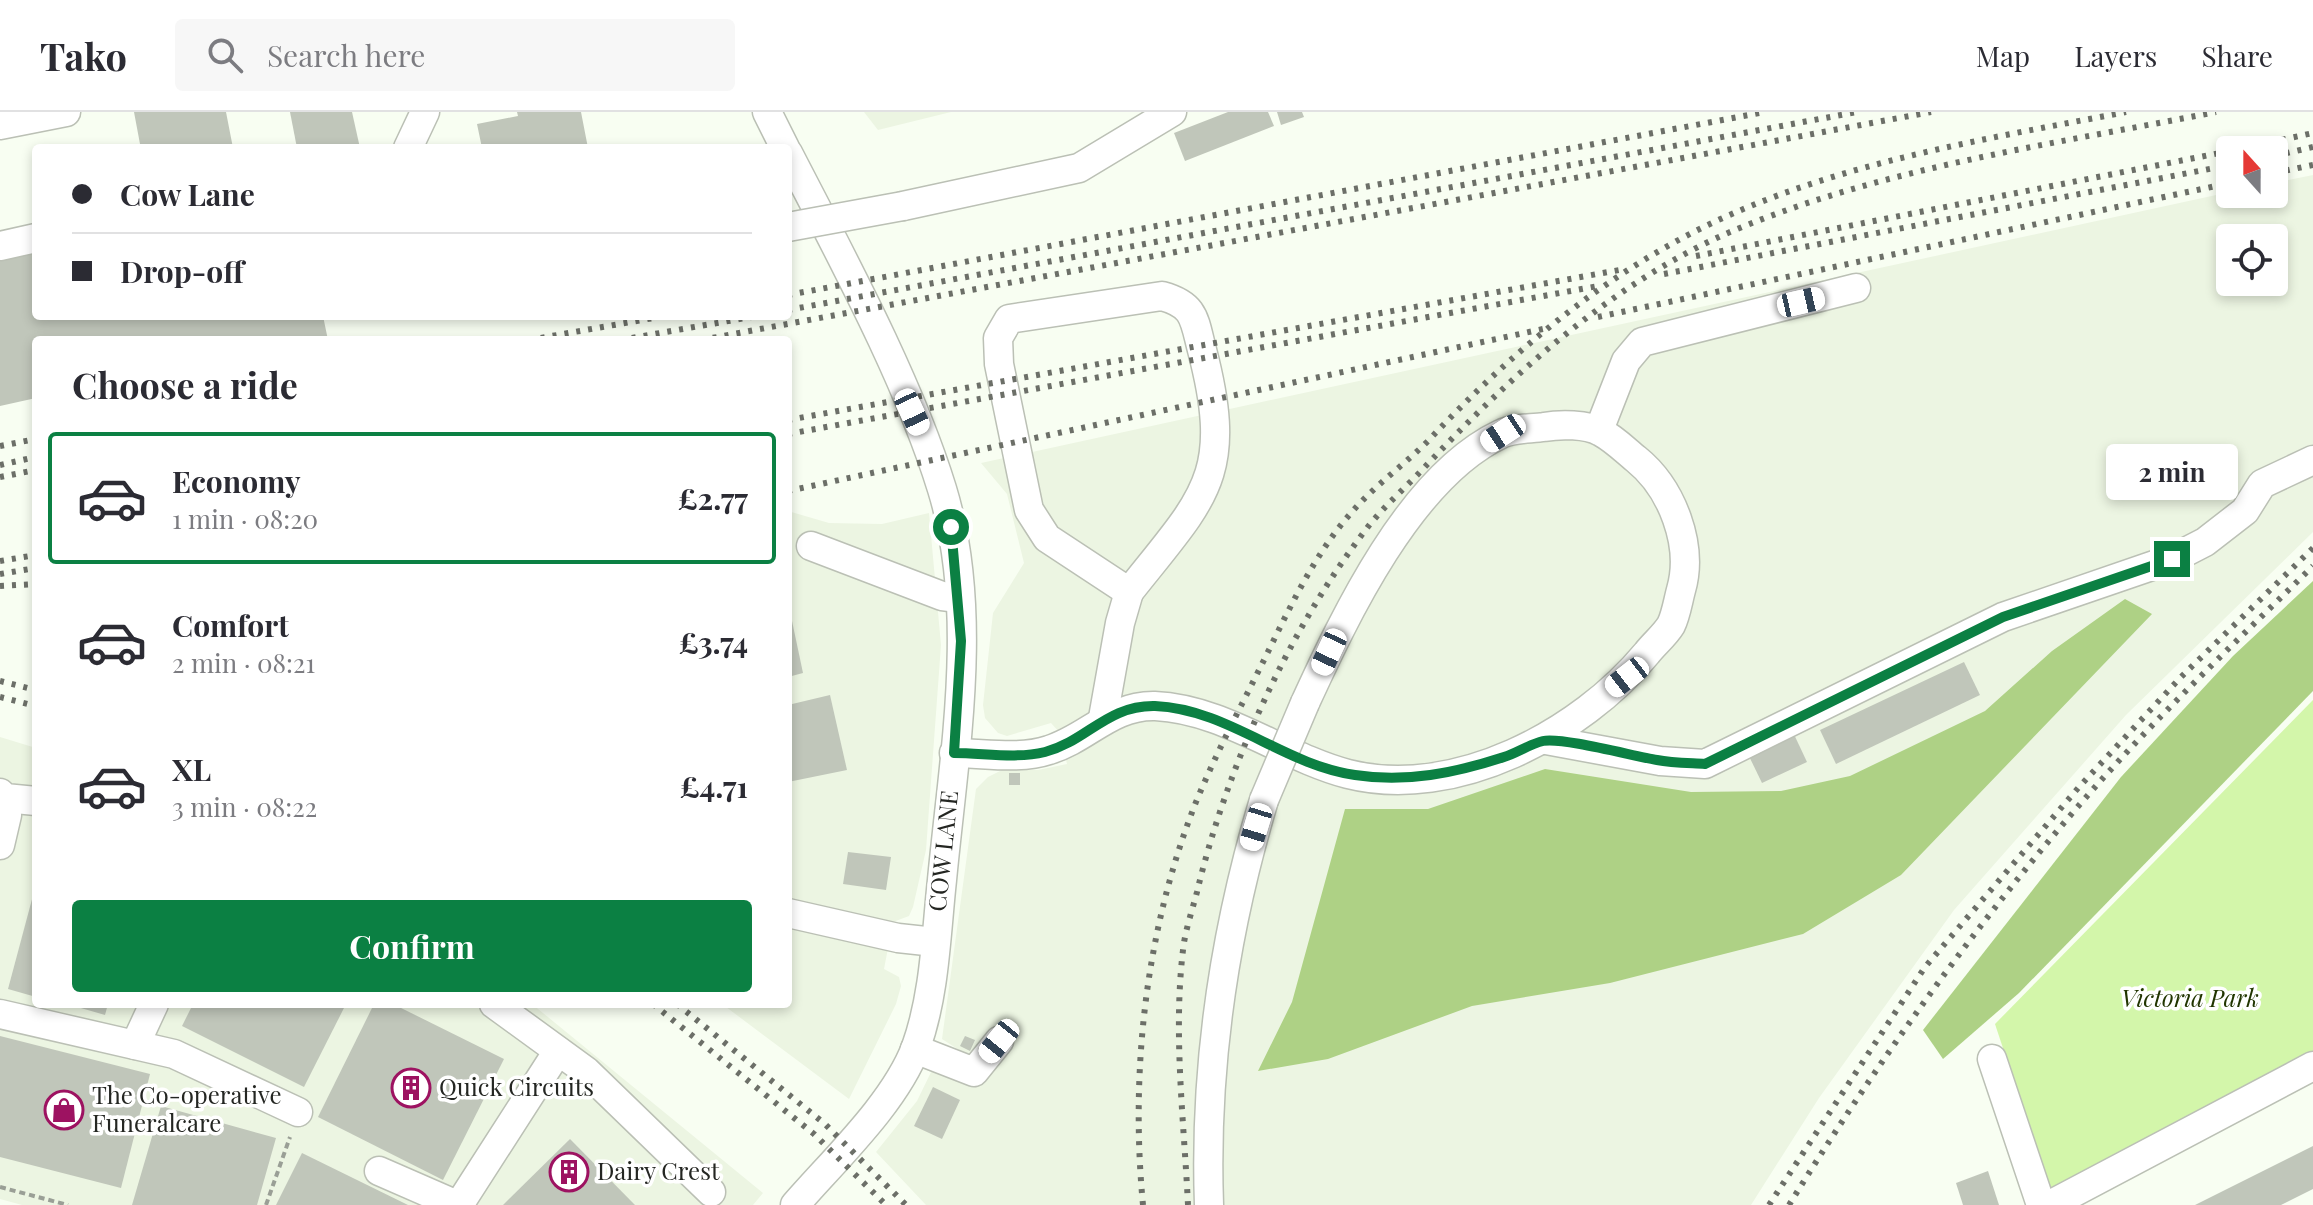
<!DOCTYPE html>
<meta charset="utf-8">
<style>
body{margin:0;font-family:"Playfair Display",serif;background:#f7f7f7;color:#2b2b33;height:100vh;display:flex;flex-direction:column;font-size:30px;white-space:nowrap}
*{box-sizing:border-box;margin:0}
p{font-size:26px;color:#7c7c81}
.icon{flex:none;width:44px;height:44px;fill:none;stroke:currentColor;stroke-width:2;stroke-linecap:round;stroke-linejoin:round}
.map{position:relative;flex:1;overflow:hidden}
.details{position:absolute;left:32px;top:224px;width:760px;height:672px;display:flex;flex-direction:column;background:#fff;border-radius:8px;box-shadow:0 4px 12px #0003}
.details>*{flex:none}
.top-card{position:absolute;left:32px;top:32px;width:760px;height:176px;border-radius:8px;box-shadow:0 4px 12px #0003;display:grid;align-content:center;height:176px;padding:0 40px;background:#fff}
.needle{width:52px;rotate:339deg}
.controls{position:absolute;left:2216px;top:24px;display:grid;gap:16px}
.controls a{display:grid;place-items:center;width:72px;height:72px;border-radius:8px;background:#fff;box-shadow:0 4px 12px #0003;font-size:40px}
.end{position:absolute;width:36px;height:36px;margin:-18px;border:10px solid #0b8043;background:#fff;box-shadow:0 0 0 4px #fff}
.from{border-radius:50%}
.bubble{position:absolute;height:56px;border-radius:8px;background:#fff;box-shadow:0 4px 12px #0003;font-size:26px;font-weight:700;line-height:56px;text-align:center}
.car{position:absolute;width:24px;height:48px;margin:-24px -12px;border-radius:10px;box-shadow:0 0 6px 2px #0007;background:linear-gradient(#fff 24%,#345 0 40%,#fff 0 76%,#345 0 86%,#fff 0)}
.top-card b{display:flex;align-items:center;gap:28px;height:76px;font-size:30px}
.top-card b+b{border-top:2px solid #e1e1e2}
.top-card i{width:20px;height:20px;background:#2b2b33}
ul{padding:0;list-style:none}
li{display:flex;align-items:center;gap:24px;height:132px;margin:0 16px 12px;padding:0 24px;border:4px solid transparent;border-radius:8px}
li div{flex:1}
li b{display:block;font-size:30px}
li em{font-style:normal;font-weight:700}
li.current{border-color:#0b8043}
li>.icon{width:72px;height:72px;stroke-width:1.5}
h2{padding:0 40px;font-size:36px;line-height:96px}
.button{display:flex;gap:16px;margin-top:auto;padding:16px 40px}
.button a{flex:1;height:92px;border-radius:8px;background:#0b8043;color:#fff;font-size:32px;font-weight:700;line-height:92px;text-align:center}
header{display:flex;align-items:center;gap:48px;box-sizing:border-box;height:112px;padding:0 40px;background:#fff;border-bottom:2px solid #e1e1e2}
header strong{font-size:38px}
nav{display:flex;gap:44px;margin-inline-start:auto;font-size:28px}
.search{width:560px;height:72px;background:#f7f7f7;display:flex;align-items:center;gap:20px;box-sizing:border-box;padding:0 28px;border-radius:8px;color:#7c7c81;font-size:30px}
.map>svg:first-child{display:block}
.built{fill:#ecf5e2;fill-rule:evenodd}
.green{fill:#d3f6aa}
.forest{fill:#aed185}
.building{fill:#c0c6ba}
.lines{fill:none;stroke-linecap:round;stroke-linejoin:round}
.minor-casing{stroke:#bbc0b5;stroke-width:31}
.path{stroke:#9a9f96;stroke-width:4;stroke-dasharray:6 4;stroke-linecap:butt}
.minor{stroke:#fff;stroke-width:28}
.rail{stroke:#6c6f68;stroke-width:6;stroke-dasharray:4 8;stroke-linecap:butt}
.minor-bridge-casing{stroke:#bbc0b5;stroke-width:31;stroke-linecap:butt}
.minor-bridge{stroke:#fff;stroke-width:28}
.route{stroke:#0b8043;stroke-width:10}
.labels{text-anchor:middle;stroke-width:7;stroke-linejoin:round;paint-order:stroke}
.street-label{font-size:24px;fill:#242622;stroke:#fff}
.park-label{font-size:24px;font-style:italic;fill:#213500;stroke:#fff}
.poi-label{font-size:24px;fill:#242622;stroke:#fff;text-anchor:start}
</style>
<header>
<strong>Tako</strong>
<div class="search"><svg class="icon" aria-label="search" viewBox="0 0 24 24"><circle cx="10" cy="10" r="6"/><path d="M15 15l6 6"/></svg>Search here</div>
<nav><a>Map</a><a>Layers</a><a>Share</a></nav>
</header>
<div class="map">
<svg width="2313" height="1093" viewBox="0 0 2313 1093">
<rect width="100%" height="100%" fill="#f8fef2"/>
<g class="built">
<path d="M864 0H951L878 18Z"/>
<path d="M2313 63V420L2126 603 1954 798 1819 986 1751 1093H926L876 1040 917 989 933 956 954 952 959 938 942 927 976 677 988 665 1002 658H1038L1067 652 1059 620 1051 611 1007 624 998 621 985 606 983 593 993 501 1024 451 1007 382 981 351 2230 80 2274 82V71ZM2230 126H2274V170H2230Z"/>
<path d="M788 399 829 411 882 412 929 401 941 533 926 738 913 795 909 804 893 810 884 857 899 865 901 874 896 892 849 987 722 892H788Z"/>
<path d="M0 625 36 636V892H532L763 1081 753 1093H22L0 1087Z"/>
</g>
<path class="green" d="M2313 588V960L2055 1093 1995 912Z"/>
<g class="forest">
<path d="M2313 469V579L2019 881 1943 947 1923 918 2121 665 2233 544Z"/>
<path d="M2125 487 2152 502 1901 763 1803 822 1610 871 1472 894 1328 947 1258 959 1292 890 1345 697H1428L1545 657 1691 680 1781 679 1850 664 1985 599 2052 539Z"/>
</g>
<g class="building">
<path d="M134 0H226L233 36H129L140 32Z"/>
<path d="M290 0H352L360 36H297Z"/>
<path d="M517 0H581L588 36H482L477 12 518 4Z"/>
<path d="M1228 0H1268L1274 14 1185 49 1174 21Z"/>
<path d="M1277 0H1302L1304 5 1281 13Z"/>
<path d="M36 138V204H323L328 228H36V286L0 294V145Z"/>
<path d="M788 490 803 561 788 565Z"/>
<path d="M1964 550 1980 583 1836 652 1820 618Z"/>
<path d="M830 583 847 658 788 670V593Z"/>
<path d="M1791 616 1807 650 1762 671 1746 638Z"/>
<rect x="1009" y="661" width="11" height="12"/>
<path d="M848 740 891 745 886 778 843 772Z"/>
<path d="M35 776H36V885L8 877Z"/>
<path d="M67 892H108L105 903Z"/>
<path d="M193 892H346L304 975 182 914Z"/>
<path d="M374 892H393L504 947 443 1068 318 1005Z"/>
<path d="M0 924 150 962 121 1076 0 1045Z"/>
<path d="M965 924 975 928 970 939 960 934Z"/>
<path d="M933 975 960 988 942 1027 914 1014Z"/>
<path d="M161 994 276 1026 257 1093H132Z"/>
<path d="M570 1027 635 1093H503Z"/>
<path d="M2313 1034V1077L2281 1093H2195Z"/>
<path d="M302 1041 408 1093H276Z"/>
<path d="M1988 1059 1999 1093H1963L1956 1071Z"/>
</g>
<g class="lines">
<defs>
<g id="minor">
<path d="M767 0 785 36"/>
<path d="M0 13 66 0"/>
<path d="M408 36 425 0"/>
<path d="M788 41C841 144 908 267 942 377 980 501 954 641 942 768 936 823 935 882 916 935 895 991 834 1048 795 1093"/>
<path d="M903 94 1079 56 1172 0"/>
<path d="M0 134 36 126"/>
<path d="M1162 184C1195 193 1194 207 1202 238 1235 365 1204 385 1129 480L1047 426 1029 398 999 252 998 226 1009 207Z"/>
<path d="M1599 318 1626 249 1642 230 1856 176"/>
<path d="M811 434 942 484 958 486"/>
<path d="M1103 606 1120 511 1129 480"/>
<path d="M1546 628 1660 649 1705 652 2003 505 2172 447 2205 430 2245 399 2262 372 2313 348"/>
<path d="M954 641C985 641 1019 648 1049 638 1088 626 1111 593 1155 594 1224 597 1283 645 1348 662 1455 689 1581 621 1647 541 1654 532 1665 523 1671 513 1676 503 1678 489 1681 478 1694 433 1672 376 1636 347 1625 338 1614 327 1601 320 1587 312 1560 312 1544 315 1530 317 1513 316 1501 322 1410 365 1345 504 1305 591"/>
<path d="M0 681 5 686 36 689"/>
<path d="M0 733 7 703 5 686"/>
<path d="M788 801 898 826 935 830"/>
<path d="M494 892 586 959 711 1080"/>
<path d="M0 902 174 942 298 1000"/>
<path d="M135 933 154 892"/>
<path d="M915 937 974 960 999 929"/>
<path d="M1992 947 2041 1093"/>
<path d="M379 1059 457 1093"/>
<path d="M459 1093 558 939"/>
<path d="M1209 1093C1204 954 1224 821 1264 688"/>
<path d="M2050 1093 2313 954"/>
</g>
</defs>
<use href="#minor" class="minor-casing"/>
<g class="path">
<path d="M0 1075 68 1093"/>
<path d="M266 1093 290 1025"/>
</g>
<use href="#minor" class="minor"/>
<g class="rail">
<path d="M2235 38 2313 21"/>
<path d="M2274 44 2313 35"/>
<path d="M2274 61 2313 53"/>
<path d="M1696 144 2230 39"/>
<path d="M1664 162 2230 53"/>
<path d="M788 183 1765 0"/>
<path d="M788 198 1857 0"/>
<path d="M1598 205 2230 71"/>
<path d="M529 228 665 204"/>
<path d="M620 228 757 204"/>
<path d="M701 228 1931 0"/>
<path d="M788 308 1625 157"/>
<path d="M788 322 1598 174"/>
<path d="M0 334 36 327"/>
<path d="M0 353 36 345"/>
<path d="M0 365 36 358"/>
<path d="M788 379 1543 217"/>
<path d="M0 449 36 443"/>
<path d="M0 462 36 456"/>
<path d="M0 474 36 472"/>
<path d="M0 569 36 578"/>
<path d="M0 585 36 594"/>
<path d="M653 892 814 1022 886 1093"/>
<path d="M677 892 825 1012 906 1093"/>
<path d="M1143 1093C1130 958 1146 816 1196 690 1215 644 1238 600 1260 556 1286 504 1312 445 1351 401 1374 374 1404 353 1429 328 1510 241 1606 161 1714 110 1845 49 1986 27 2126 0"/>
<path d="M1188 1093C1184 1009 1173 922 1183 838 1185 819 1192 799 1197 780 1226 658 1287 521 1364 420 1380 398 1403 378 1422 358 1509 265 1612 171 1730 120 1884 55 2054 32 2216 0"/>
<path d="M1769 1093 1925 855 2079 675 2180 566 2313 436"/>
<path d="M1789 1093C1878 949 1977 810 2088 683 2159 602 2237 529 2313 454"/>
</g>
<defs>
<g id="minor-bridge">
<path d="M788 115 903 94"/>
<path d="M1264 688 1305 591"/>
</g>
</defs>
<use href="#minor-bridge" class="minor-bridge-casing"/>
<use href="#minor-bridge" class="minor-bridge"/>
</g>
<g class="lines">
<path class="route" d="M951 415 961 529 954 641C984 641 1016 647 1045 640 1087 629 1107 593 1155 594 1228 597 1284 653 1355 663 1406 671 1455 661 1504 645 1517 641 1530 632 1543 629 1562 625 1633 644 1657 648 1672 651 1689 651 1705 652L2003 505 2172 447"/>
</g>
<defs>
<symbol id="building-ring" viewBox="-11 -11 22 22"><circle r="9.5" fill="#fff" stroke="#9d1261" stroke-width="1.5"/><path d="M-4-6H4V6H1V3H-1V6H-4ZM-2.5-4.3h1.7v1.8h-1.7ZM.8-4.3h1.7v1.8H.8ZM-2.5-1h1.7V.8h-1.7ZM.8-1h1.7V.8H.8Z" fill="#9d1261"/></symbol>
<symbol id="shop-ring" viewBox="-11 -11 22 22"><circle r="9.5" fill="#fff" stroke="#9d1261" stroke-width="1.5"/><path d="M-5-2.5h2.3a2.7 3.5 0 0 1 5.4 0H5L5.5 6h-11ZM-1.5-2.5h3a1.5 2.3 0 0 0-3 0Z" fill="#9d1261"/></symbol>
</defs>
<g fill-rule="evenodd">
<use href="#building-ring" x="389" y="954" width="44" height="44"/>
<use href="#shop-ring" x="42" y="976" width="44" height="44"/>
<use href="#building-ring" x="547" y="1038" width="44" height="44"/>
</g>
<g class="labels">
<g class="street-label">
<text transform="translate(944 739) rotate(-84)" y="8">COW LANE</text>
</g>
<g class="park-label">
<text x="2190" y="895">Victoria Park</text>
</g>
<g class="poi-label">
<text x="439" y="984">Quick Circuits</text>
<text x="92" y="992">The Co-operative<tspan x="92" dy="28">Funeralcare</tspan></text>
<text x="597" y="1068">Dairy Crest</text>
</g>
</g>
</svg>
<div class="controls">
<a><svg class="needle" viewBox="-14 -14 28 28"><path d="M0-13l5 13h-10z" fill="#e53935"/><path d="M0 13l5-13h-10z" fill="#7c7c81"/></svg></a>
<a><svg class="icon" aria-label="locate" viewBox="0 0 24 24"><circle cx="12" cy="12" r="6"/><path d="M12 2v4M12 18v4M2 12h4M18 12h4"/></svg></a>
</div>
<i class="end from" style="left:951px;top:415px"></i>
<i class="end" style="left:2172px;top:447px"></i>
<div class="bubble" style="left:2106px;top:332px;width:132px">2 min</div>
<i class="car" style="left:1801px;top:190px;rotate:77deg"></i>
<i class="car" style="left:912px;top:300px;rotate:155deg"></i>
<i class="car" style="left:1503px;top:321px;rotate:237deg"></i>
<i class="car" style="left:1329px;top:540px;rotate:205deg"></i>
<i class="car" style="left:1627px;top:565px;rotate:232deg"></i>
<i class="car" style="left:1256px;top:715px;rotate:197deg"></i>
<i class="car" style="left:999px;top:929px;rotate:219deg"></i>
<div class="top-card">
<b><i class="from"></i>Cow Lane</b>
<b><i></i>Drop-off</b>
</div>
<section class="details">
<h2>Choose a ride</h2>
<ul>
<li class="current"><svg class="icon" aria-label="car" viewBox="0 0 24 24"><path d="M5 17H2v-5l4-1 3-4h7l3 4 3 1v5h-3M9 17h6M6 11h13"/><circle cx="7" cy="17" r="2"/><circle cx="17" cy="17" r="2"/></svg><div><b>Economy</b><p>1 min · 08:20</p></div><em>£2.77</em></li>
<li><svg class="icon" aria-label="car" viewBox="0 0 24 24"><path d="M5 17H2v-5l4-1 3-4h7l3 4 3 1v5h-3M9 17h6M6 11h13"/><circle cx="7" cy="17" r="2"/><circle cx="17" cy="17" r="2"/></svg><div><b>Comfort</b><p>2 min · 08:21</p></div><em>£3.74</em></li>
<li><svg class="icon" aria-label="car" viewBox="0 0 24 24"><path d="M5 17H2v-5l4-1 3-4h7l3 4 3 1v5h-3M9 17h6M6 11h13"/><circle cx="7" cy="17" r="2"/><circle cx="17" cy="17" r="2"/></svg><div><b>XL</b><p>3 min · 08:22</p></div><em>£4.71</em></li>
</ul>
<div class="button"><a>Confirm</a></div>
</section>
</div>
